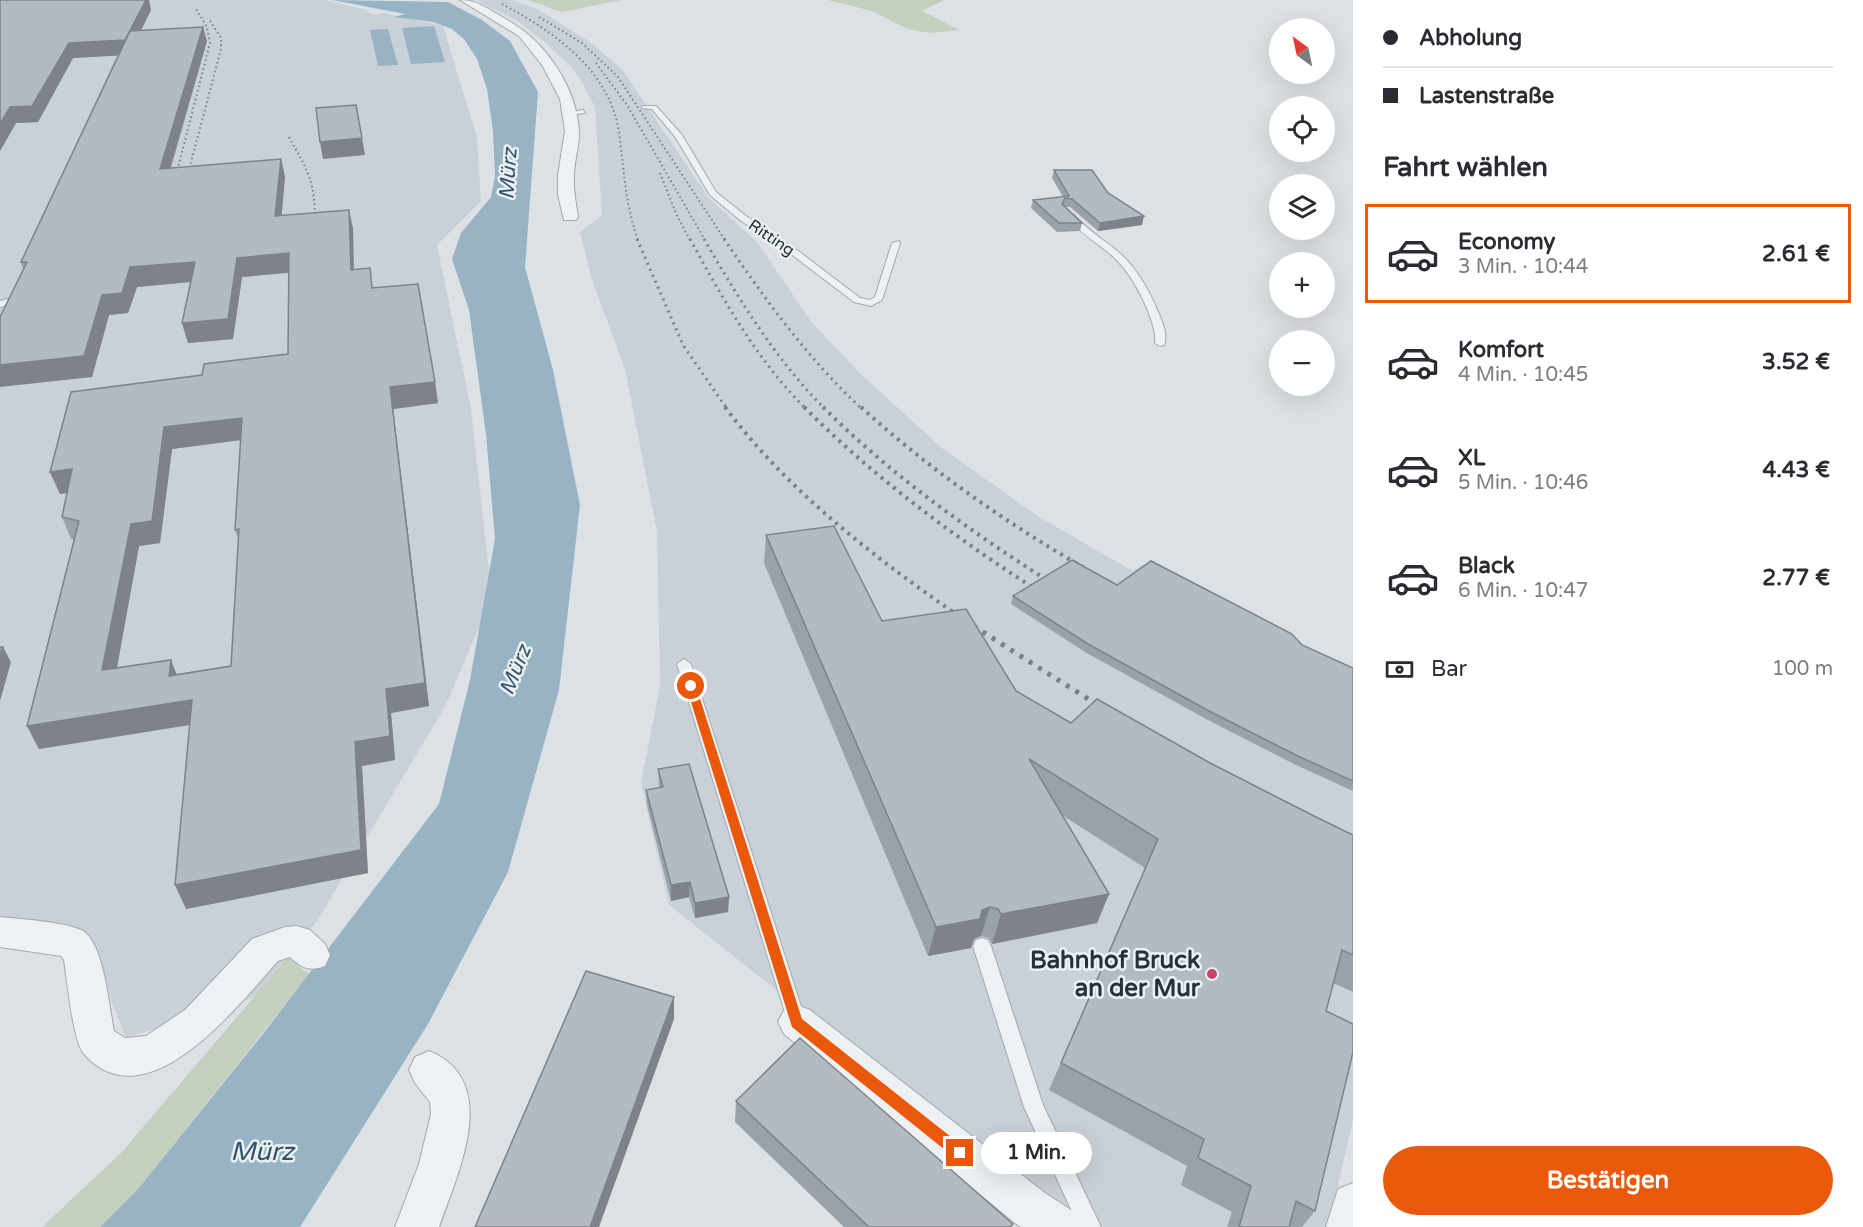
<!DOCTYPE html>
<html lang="de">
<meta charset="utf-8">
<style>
body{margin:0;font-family:"Varela Round",sans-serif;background:#f2f2f3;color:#2b2b33;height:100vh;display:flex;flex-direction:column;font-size:22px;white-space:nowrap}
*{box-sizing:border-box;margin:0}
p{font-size:20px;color:#7c7c81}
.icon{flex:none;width:33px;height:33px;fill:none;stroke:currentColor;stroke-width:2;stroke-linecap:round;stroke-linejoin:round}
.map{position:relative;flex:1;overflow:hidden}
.panel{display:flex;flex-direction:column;background:#fff;width:510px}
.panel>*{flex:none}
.banner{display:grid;align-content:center;height:132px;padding:0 30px;background:#fff}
.needle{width:39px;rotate:327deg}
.tools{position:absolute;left:1269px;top:18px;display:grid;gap:12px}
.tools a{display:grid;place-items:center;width:66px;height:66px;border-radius:50%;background:#fff;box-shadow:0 6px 24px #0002;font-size:30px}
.end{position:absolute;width:27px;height:27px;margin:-14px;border:8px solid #ea580c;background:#fff;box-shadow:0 0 0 3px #fff}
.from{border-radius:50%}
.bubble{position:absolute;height:42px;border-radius:21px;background:#fff;box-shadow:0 6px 24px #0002;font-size:20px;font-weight:700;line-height:42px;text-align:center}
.banner b{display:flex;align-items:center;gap:21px;height:57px;font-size:22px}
.banner b+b{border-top:2px solid #e1e1e2}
.banner i{width:15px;height:15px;background:#2b2b33}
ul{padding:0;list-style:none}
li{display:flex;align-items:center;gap:18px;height:99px;margin:0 12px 9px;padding:0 18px;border:3px solid transparent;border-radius:0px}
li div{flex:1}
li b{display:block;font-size:22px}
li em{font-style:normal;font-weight:700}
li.on{border-color:#ea580c}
li>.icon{width:54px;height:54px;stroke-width:1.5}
h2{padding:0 30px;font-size:27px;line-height:72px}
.pay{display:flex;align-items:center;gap:15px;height:66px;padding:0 30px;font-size:22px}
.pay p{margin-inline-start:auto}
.primary-button{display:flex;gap:12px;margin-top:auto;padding:12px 30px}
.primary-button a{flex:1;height:69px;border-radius:36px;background:#ea580c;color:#fff;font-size:24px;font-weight:700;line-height:69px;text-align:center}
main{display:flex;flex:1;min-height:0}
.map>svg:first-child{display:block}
.built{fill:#cad0d7}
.green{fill:#c4cfbd}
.water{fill:#98b3c4}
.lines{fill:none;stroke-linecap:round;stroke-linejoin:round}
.lane-casing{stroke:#a2a9af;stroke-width:2}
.street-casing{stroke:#a2a9af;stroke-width:2}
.lane{fill:#eef1f4;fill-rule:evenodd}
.street{fill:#eef1f4;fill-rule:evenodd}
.rail-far3{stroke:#76828e;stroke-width:2;stroke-dasharray:1.5 3;stroke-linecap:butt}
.rail-far2{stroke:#76828e;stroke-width:3;stroke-dasharray:2 4.5;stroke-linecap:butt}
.rail-far1{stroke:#76828e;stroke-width:4;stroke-dasharray:3 5;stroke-linecap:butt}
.rail{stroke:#76828e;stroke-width:5;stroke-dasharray:4 7;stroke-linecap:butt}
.wall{fill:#9aa1a7;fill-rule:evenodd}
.shaded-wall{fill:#7d8388}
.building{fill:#b3bbc2;stroke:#7d8388;stroke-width:1.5;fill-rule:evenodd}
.route{fill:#ea580c}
.poi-dot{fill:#c74469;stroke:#ebf0f3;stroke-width:2}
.labels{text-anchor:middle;stroke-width:5;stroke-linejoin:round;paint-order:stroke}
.far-street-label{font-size:16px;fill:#26313b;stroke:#ebf0f3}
.water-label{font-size:21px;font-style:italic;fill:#33546d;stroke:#ebf0f3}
.near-poi-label{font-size:24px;font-weight:bold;fill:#26313b;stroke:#ebf0f3;text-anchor:end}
.near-water-label{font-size:26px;font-style:italic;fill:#33546d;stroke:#ebf0f3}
</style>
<main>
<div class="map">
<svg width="1353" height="1227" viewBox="0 0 1353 1227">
<rect width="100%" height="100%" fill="#dce1e5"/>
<g class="built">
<path d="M0 0H325L370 11 365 12 377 15 383 13 443 26 477 137 481 201 437 245 471 409 492 597 446 705 317 921 256 997 126 1038 87 939 0 928Z"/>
<path d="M476 0H512L539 10 590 42 622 69 708 197 757 242 812 323 862 375 943 449 1036 515 1103 554 1133 571 1143 565 1353 677V1120L1328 1227H1104L1004 1170 669 905 641 783 660 686 657 532 625 369 592 280 580 232 602 215 595 107 583 84 570 65 542 40 519 22Z"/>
</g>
<g class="green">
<path d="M528 0H621L562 12Z"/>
<path d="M828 0H944L922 11 959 30 930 33 907 29 872 11Z"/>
<path d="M288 957 309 974 138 1189 100 1227H42L121 1153Z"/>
</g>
<g class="water">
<path d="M332 0 448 2 482 20 510 41 538 92 525 267 553 370 580 505 559 690 508 872 428 1024 300 1227H100L138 1189 262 1035 439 804 470 680 495 539 486 434 469 310 452 259 461 233 491 197 495 176 493 131 487 89 477 59 464 39 452 29 433 22 394 17 405 14Z"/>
<path d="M434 26 445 62 411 64 402 28Z"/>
<path d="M388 29 398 65 378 66 370 30Z"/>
</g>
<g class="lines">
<defs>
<g id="lane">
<path d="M642 106H656L682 135 716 192 746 216 797 250 860 298 870 300 875 297 892 243 899 241 900 243 882 300 871 306 854 302 791 254 740 220 710 195 676 138 652 109 642 108Z"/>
<path d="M583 110 585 113 569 115 566 113Z"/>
<path d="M1067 214H1073C1085 228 1101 238 1116 250 1136 266 1149 290 1159 314 1163 324 1168 335 1164 345L1160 346 1155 343C1156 332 1152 322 1148 311 1139 289 1127 268 1109 253 1094 241 1078 231 1066 216Z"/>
<path d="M20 296 23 297V301L0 307V301Z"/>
<path d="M684 659 691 664 806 1022 804 1028 797 1031 790 1028 788 1022 677 664Z"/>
<path d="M982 938 988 940 991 946 1043 1105 1101 1227H1079L1024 1107 973 946 976 940Z"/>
</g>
<g id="street">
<path d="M460 0C479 0 493 12 509 21 546 42 576 87 579 130 580 145 574 161 574 176 573 190 576 203 578 217L576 220H564L558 195V175L565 131 560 99 542 65 519 36Z"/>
<path d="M0 917C19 919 68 922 83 931 104 944 109 1007 114 1031L125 1038 146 1036 185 1010 252 939 285 927 297 926 310 930 325 944 330 955 325 966C309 972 302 968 290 957L278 961C239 1004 147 1125 84 1054 73 1042 67 979 64 960L61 956 0 947Z"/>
<path d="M797 1005 810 1010 1045 1193 1074 1212 1081 1227H1021L1015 1223 784 1034 778 1022 784 1010Z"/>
<path d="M429 1051C503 1081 457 1175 439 1227H395L419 1164 431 1114 430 1102 415 1083 409 1070 415 1057Z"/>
<path d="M1353 1183V1227H1326L1338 1189Z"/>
</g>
</defs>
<use href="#lane" class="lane-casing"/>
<use href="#street" class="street-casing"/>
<use href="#lane" class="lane"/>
<use href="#street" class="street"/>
<g class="rail-far3">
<path d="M502 4C554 32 609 69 619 132 624 169 625 204 638 240"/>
<path d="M539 17 582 43 618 77 725 240"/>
<path d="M596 63 627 105 705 240"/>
<path d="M289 137C308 172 315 180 315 221"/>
<path d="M660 173 677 216 690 240"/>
<path d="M186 181 221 49V38L209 19"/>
<path d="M174 183 210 43 207 27 196 9"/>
</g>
<g class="rail-far2">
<path d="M637 239 683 345 727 409"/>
<path d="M690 239C723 299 756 359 806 409"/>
<path d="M704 239C739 299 775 359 825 409"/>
<path d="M724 239C765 299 808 359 862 409"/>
</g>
<g class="rail-far1">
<path d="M725 407C789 493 879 561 966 621"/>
<path d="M804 407C877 480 957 539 1043 594"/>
<path d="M823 407C893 477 973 533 1056 586"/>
<path d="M861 407C930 470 1005 522 1086 569"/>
</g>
<path class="rail" d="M964 620 1107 711"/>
</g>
<g class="wall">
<path d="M0 0 151 10 141 30 207 41 171 168 281 159 285 177 281 216 349 210 353 229 354 269 374 288 435 382 438 403 393 409 429 706 391 713 395 760 362 766 368 873 186 909 190 725 39 749 27 726 74 540 71 539 62 517 67 493 60 494 50 472 202 375 288 354 289 273 242 277 233 339 188 343 182 323 191 282 137 287 128 313 109 315 92 377 23 269 21 262 118 55 73 58 38 122 16 123 0 151ZM241 440 235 530 239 541 231 666 176 674 117 668 139 546 160 543 172 449Z"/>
<path d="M1054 170 1108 193 1142 225 1098 231 1070 207H1065L1082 223 1080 231 1057 232 1031 208 1033 200 1063 197 1052 178Z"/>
<path d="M766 535 882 621 1016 691 1071 723 1210 763 1316 817 1353 835V992L1333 983 1326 1011 1315 1211 1302 1227H1227L1232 1212 1181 1185 1187 1166 1049 1090 1145 868 1062 815 1109 894 1097 923 992 944 989 938 981 936 974 939 971 948 928 956 764 563Z"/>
<path d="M1117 585 1302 645 1353 668V791L1296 765 1206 719 1085 652 1011 604 1013 596Z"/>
<path d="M658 769 729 897 728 912 695 918 689 897 671 901 647 805 646 790 659 788Z"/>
<path d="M736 1101 1011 1227H844L735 1122Z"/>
</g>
<g class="shaded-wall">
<path d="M146 0H149L151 10 129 55 73 58 38 122 16 123 0 151V124L10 107 69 43Z"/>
<path d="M203 27 207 41 165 186 160 169Z"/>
<path d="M362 138 365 155 323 159 320 142Z"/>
<path d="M281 159 285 177 280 235 275 216Z"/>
<path d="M349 210 353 229 354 289 351 270Z"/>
<path d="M1144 216 1142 225 1098 231 1100 223Z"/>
<path d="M289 253 293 272 242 277 233 339 188 343 182 323 237 258Z"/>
<path d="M195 262 200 281 137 287 128 313 109 315 92 377 0 387V365L102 295 130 267Z"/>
<path d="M435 382 438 403 393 409 429 706 391 713 395 760 362 766 368 873 186 909 175 885 355 742 386 689 390 387Z"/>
<path d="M242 418 248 439 172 449 160 543 139 546 112 694 102 670 131 524 164 427Z"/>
<path d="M72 469 81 491 60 494 50 472Z"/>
<path d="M3 647 11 662 0 701V658Z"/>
<path d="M171 660 180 683 169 676Z"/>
<path d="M192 700 201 723 39 749 27 726Z"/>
<path d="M690 882 689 897 671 901V885Z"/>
<path d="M1109 894 1097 923 992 944 1001 914Z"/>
<path d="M729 897 728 912 695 918V903Z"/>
<path d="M990 907 981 936 974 939 971 948 928 956 936 927Z"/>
<path d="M674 997V1019L599 1227H590Z"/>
</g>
<g class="building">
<path d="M0 0H146L125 40 69 43 32 106 10 107 0 124Z"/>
<path d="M203 27 160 169 281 159 275 216 349 210 351 270 370 268 372 288 418 284 435 382 390 387 425 683 386 689 390 736 355 742 361 850 175 885 192 700 27 726 79 521 62 517 72 469 50 472 71 392 202 375 204 364 288 354 289 253 237 258 228 319 182 323 195 262 130 267 122 293 102 295 84 356 0 365V317L27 262H21L130 31ZM242 418 235 530 239 529 231 666 169 676 171 660 102 670 131 524 152 521 164 427Z"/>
<path d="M356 105 362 138 320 142 316 108Z"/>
<path d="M1054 170H1092L1108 193 1144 216 1100 223 1072 199 1065 198 1062 204 1082 223H1059L1033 200 1069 196Z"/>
<path d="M834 526 882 621 966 609 1016 691 1071 723 1097 699 1210 763 1316 817 1353 835V955L1342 950 1326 1011 1353 1024V1052L1315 1211 1296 1201 1289 1227H1239L1251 1186 1198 1158 1204 1139 1061 1063 1158 839 1029 759 1109 894 1001 914 998 909 990 907 982 910 980 919 936 927 766 535Z"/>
<path d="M1072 560 1117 585 1151 561 1292 634 1302 645 1353 668V781L1300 757 1209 711 1088 644 1013 596Z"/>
<path d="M0 647H3L0 658Z"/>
<path d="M689 764 729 897 695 903 690 882 671 885 646 790 663 787 658 769Z"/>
<path d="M586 971 674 997 590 1227H475Z"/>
<path d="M800 1038 1013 1224 1010 1227H869L736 1101Z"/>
</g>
<path class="route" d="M691 683 696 686 802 1019 965 1148 967 1153 965 1158 960 1161 955 1158 792 1027 686 686Z"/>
<circle class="poi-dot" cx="1212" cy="974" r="6"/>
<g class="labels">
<g class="far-street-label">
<text transform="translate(772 237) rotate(34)" y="6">Ritting</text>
</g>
<g class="water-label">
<text transform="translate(508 174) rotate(-86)" y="7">Mürz</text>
<text transform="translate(515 670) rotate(-68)" y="7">Mürz</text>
</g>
<g class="near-poi-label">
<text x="1200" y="968">Bahnhof Bruck<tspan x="1200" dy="28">an der Mur</tspan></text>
</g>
<g class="near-water-label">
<text x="262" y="1160">Mürz</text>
</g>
</g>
</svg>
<div class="tools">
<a><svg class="needle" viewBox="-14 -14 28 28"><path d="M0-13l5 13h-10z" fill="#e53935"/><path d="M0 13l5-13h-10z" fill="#7c7c81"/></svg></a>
<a><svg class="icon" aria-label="locate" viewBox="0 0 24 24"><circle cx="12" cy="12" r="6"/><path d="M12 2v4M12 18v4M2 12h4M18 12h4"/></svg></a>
<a><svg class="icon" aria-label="layers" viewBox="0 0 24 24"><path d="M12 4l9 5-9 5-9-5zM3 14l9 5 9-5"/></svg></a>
<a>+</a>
<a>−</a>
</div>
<i class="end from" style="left:691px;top:686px"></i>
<i class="end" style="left:960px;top:1153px"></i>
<div class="bubble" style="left:981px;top:1132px;width:111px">1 Min.</div>
</div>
<section class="panel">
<div class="banner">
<b><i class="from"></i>Abholung</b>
<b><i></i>Lastenstraße</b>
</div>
<h2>Fahrt wählen</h2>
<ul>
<li class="on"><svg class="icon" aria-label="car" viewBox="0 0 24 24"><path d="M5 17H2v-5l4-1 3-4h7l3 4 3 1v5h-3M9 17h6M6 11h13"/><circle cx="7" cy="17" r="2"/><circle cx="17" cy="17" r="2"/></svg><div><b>Economy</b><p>3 Min. · 10:44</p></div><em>2.61 €</em></li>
<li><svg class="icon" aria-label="car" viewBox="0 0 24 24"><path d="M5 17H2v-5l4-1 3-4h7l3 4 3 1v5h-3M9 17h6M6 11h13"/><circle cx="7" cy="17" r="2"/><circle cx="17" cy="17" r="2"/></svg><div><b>Komfort</b><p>4 Min. · 10:45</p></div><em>3.52 €</em></li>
<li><svg class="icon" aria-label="car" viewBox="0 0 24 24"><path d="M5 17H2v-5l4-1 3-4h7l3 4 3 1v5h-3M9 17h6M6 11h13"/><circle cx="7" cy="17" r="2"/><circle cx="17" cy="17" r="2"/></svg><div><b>XL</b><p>5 Min. · 10:46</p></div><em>4.43 €</em></li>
<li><svg class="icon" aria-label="car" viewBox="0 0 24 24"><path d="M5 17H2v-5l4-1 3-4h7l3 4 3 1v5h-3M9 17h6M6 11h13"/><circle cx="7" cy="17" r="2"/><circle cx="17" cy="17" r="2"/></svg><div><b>Black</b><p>6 Min. · 10:47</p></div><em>2.77 €</em></li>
</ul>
<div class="pay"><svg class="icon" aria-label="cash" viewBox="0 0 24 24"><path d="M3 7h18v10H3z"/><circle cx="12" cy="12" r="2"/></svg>Bar<p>100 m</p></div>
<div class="primary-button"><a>Bestätigen</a></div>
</section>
</main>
